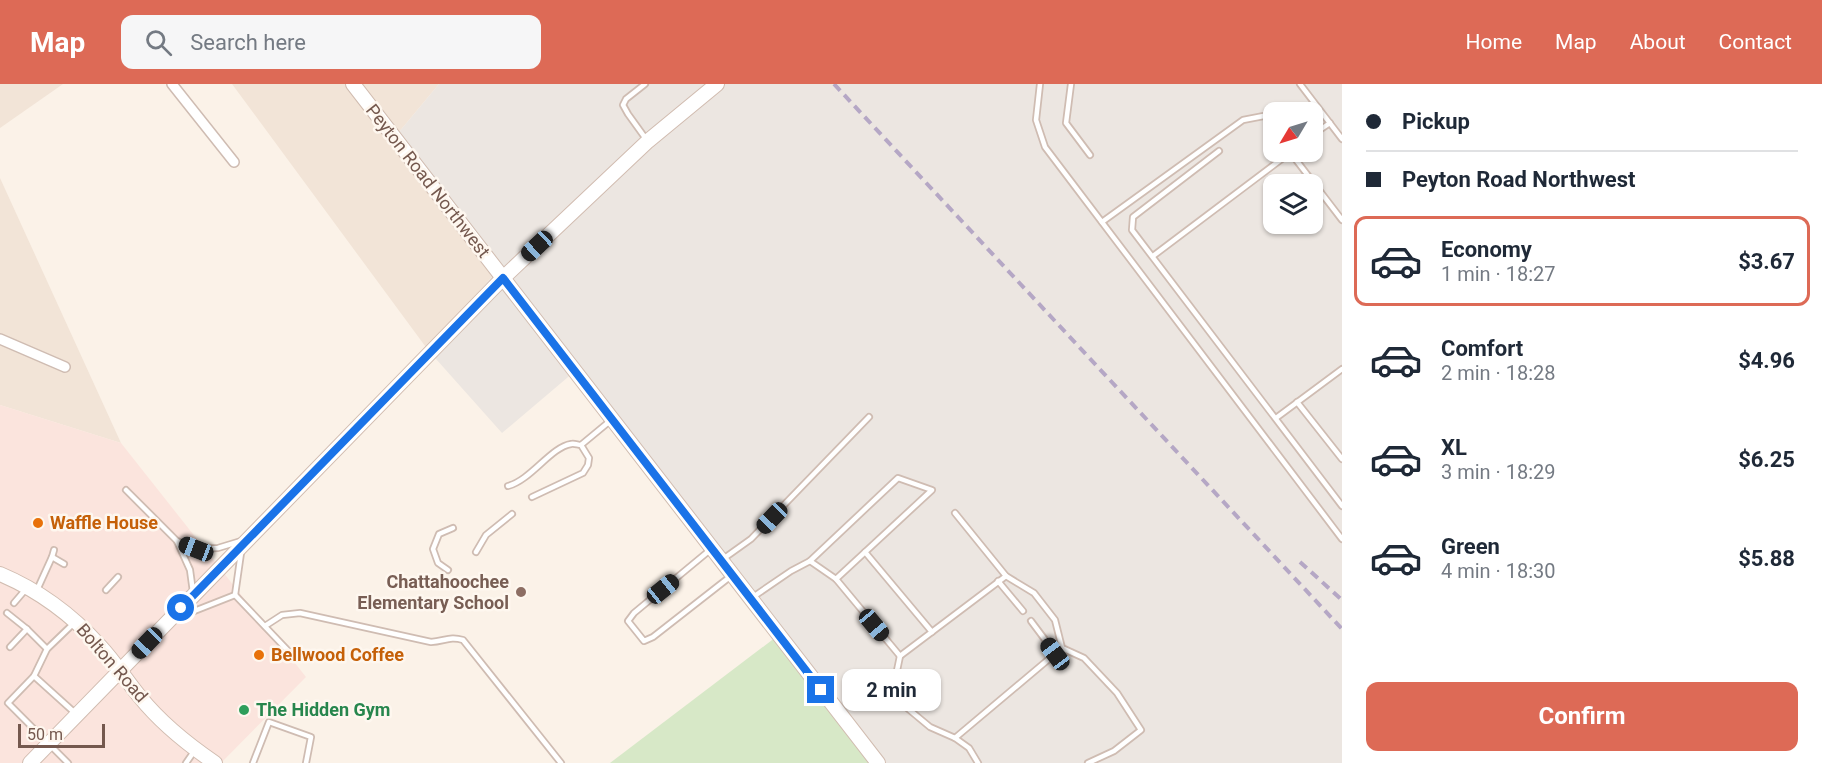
<!DOCTYPE html>
<meta charset="utf-8">
<style>
body{margin:0;font-family:Roboto,sans-serif;background:#f6f6f7;color:#1f2937;height:100vh;display:flex;flex-direction:column;font-size:22px;white-space:nowrap}
*{box-sizing:border-box;margin:0}
p{font-size:20px;color:#747a83}
.icon{flex:none;width:33px;height:33px;fill:none;stroke:currentColor;stroke-width:2;stroke-linecap:round;stroke-linejoin:round}
.map{position:relative;flex:1;overflow:hidden}
.side{display:flex;flex-direction:column;background:#fff;width:480px}
.side>*{flex:none}
.banner{display:grid;align-content:center;height:132px;padding:0 24px;background:#fff}
.needle{width:39px;rotate:232deg}
.tools{position:absolute;left:1263px;top:18px;display:grid;gap:12px}
.tools a{display:grid;place-items:center;width:60px;height:60px;border-radius:12px;background:#fff;box-shadow:0 2px 4px #0004;font-size:30px}
.scale{position:absolute;left:18px;bottom:15px;width:87px;box-sizing:border-box;padding-left:6px;border:3px solid #74584e;border-top:0;font-size:16px;line-height:21px;white-space:nowrap;color:#74584e;-webkit-text-stroke:4px #fef7ef;paint-order:stroke}
.end{position:absolute;width:27px;height:27px;margin:-14px;border:8px solid #1a73e8;background:#fff;box-shadow:0 0 0 3px #fff}
.from{border-radius:50%}
.bubble{position:absolute;height:42px;border-radius:12px;background:#fff;box-shadow:0 2px 4px #0004;font-size:20px;font-weight:700;line-height:42px;text-align:center}
.car{position:absolute;width:18px;height:36px;margin:-18px -9px;border-radius:8px;box-shadow:0 0 4px 2px #0007;background:linear-gradient(#222 24%,#8ab4d8 0 40%,#222 0 76%,#8ab4d8 0 86%,#222 0)}
.banner b{display:flex;align-items:center;gap:21px;height:57px;font-size:22px}
.banner b+b{border-top:2px solid #e0e1e3}
.banner i{width:15px;height:15px;background:#1f2937}
ul{padding:0;list-style:none}
li{display:flex;align-items:center;gap:18px;height:90px;margin:0 12px 9px;padding:0 12px;border:3px solid transparent;border-radius:12px}
li div{flex:1}
li b{display:block;font-size:22px}
li em{font-style:normal;font-weight:700}
li.current{border-color:#dd6a56}
li>.icon{width:54px;height:54px;stroke-width:1.5}
.action{display:flex;gap:12px;margin-top:auto;padding:12px 24px}
.action a{flex:1;height:69px;border-radius:12px;background:#dd6a56;color:#fff;font-size:24px;font-weight:700;line-height:69px;text-align:center}
header{display:flex;align-items:center;gap:36px;box-sizing:border-box;height:84px;padding:0 30px;background:#dd6a56;color:#fff}
header strong{font-size:28px}
nav{display:flex;gap:33px;margin-inline-start:auto;font-size:21px}
.search{width:420px;height:54px;background:#f6f6f7;display:flex;align-items:center;gap:15px;box-sizing:border-box;padding:0 21px;border-radius:12px;color:#747a83;font-size:22px}
main{display:flex;flex:1;min-height:0}
.map>svg:first-child{display:block}
.residential{fill:#f2e4d7}
.commercial{fill:#fbe4dd}
.industrial{fill:#ece6e1;fill-rule:evenodd}
.green{fill:#d7e8c7}
.lines{fill:none;stroke-linecap:round;stroke-linejoin:round}
.lane-casing{stroke:#cfbcb2;stroke-width:8}
.street-casing{stroke:#cfbcb2;stroke-width:12}
.secondary-casing{stroke:#d1bcb0;stroke-width:16}
.lane{stroke:#fff;stroke-width:4.5}
.street{stroke:#fff;stroke-width:9}
.secondary{stroke:#fff;stroke-width:14}
.rail{stroke:#b5a7c5;stroke-width:4;stroke-dasharray:9 6;stroke-linecap:butt}
.route{stroke:#1a73e8;stroke-width:8}
.food-dot{fill:#e8710a;stroke:#fef7ef;stroke-width:2}
.education-dot{fill:#8d6e63;stroke:#fef7ef;stroke-width:2}
.leisure-dot{fill:#2e9e5b;stroke:#fef7ef;stroke-width:2}
.labels{text-anchor:middle;stroke-width:5;stroke-linejoin:round;paint-order:stroke}
.street-label{font-size:18px;fill:#74584e;stroke:#fef7ef}
.food-label{font-size:18px;font-weight:bold;fill:#c56008;stroke:#fef7ef;text-anchor:start}
.education-label{font-size:18px;font-weight:bold;fill:#785e54;stroke:#fef7ef;text-anchor:end}
.leisure-label{font-size:18px;font-weight:bold;fill:#27864d;stroke:#fef7ef;text-anchor:start}
</style>
<header>
<strong>Map</strong>
<div class="search"><svg class="icon" aria-label="search" viewBox="0 0 24 24"><circle cx="10" cy="10" r="6"/><path d="M15 15l6 6"/></svg>Search here</div>
<nav><a>Home</a><a>Map</a><a>About</a><a>Contact</a></nav>
</header>
<main>
<div class="map">
<svg width="1342" height="679" viewBox="0 0 1342 679">
<rect width="100%" height="100%" fill="#fbf2e8"/>
<g class="residential">
<path d="M0 0H63L0 44Z"/>
<path d="M232 0H439L394 54 497 187 428 266Z"/>
<path d="M0 94 121 359 0 321Z"/>
</g>
<path class="commercial" d="M0 321 121 359 306 593 221 679H0Z"/>
<path class="industrial" d="M439 0H1342V679H872L574 288 502 349 428 266 497 187 394 54ZM1274 28H1312V68H1274ZM1274 100H1312V140H1274Z"/>
<path class="green" d="M776 553 872 679H610Z"/>
<g class="lines">
<defs>
<g id="lane">
<path d="M645 0 626 15 623 21 628 30 646 55"/>
<path d="M1040 0 1036 36 1045 63 1342 455"/>
<path d="M1071 0 1066 39 1090 71"/>
<path d="M1300 0 1342 55"/>
<path d="M1312 51 1330 39"/>
<path d="M1219 67 1133 133 1132 146 1342 422"/>
<path d="M1290 68 1342 136"/>
<path d="M1102 138 1243 36 1274 30"/>
<path d="M1153 172 1291 68"/>
<path d="M1297 318 1342 375"/>
<path d="M1276 334 1342 285"/>
<path d="M581 361 610 337"/>
<path d="M508 402C531 396 551 363 571 360 574 359 578 361 581 361L589 374 588 381 583 389 532 413"/>
<path d="M126 406 177 457 190 486 193 508"/>
<path d="M177 457 196 465 218 464 241 457"/>
<path d="M710 466 634 529 628 537 644 557 653 553 731 492"/>
<path d="M476 468 486 451 512 430"/>
<path d="M865 468 932 548"/>
<path d="M52 473 64 480"/>
<path d="M723 475 751 455 869 333"/>
<path d="M810 477 898 394 932 406 836 495"/>
<path d="M448 486 438 479 433 465 439 450 453 444"/>
<path d="M998 497 1023 527"/>
<path d="M37 506 52 473 54 466"/>
<path d="M106 506 118 493"/>
<path d="M235 511 294 573"/>
<path d="M235 511 241 469"/>
<path d="M753 513 791 487 810 477 836 495 900 572 1006 492"/>
<path d="M14 519 26 505"/>
<path d="M7 529 27 545 47 565"/>
<path d="M179 533 235 511"/>
<path d="M1031 537 1055 569"/>
<path d="M265 542 282 531 300 529 431 558C445 557 450 552 463 556L561 679"/>
<path d="M10 563 27 545"/>
<path d="M1062 564 1084 574 1117 609 1141 646 1114 667 1088 679"/>
<path d="M900 572 894 601 906 623 930 643 955 654 1062 564 1055 536 1034 509 1006 492 955 429"/>
<path d="M34 592 47 565 73 540"/>
<path d="M955 654 969 664 978 679"/>
<path d="M68 679 8 619 34 592 75 629"/>
<path d="M186 679 195 666"/>
<path d="M253 679 269 638 311 653 306 679"/>
</g>
<g id="street">
<path d="M172 0 234 78"/>
<path d="M0 255 65 283"/>
</g>
<g id="secondary">
<path d="M353 0 878 679"/>
<path d="M0 490C38 506 72 531 100 562 115 578 126 596 140 613 161 639 187 660 215 679"/>
<path d="M30 679 503 194 648 57 717 0"/>
</g>
</defs>
<use href="#lane" class="lane-casing"/>
<use href="#street" class="street-casing"/>
<use href="#secondary" class="secondary-casing"/>
<use href="#lane" class="lane"/>
<use href="#street" class="street"/>
<use href="#secondary" class="secondary"/>
<g class="rail">
<path d="M834 0 1342 545"/>
<path d="M1300 478 1342 516"/>
</g>
</g>
<g class="lines">
<path class="route" d="M181 524 503 194 821 606"/>
</g>
<g class="food-dot">
<circle cx="38" cy="439" r="6"/>
<circle cx="259" cy="571" r="6"/>
</g>
<circle class="education-dot" cx="521" cy="508" r="6"/>
<circle class="leisure-dot" cx="244" cy="626" r="6"/>
<g class="labels">
<g class="street-label">
<text transform="translate(428 97) rotate(52)" y="6">Peyton Road Northwest</text>
<text transform="translate(112 579) rotate(49)" y="6">Bolton Road</text>
</g>
<g class="food-label">
<text x="50" y="445">Waffle House</text>
<text x="271" y="577">Bellwood Coffee</text>
</g>
<g class="education-label">
<text x="509" y="504">Chattahoochee<tspan x="509" dy="21">Elementary School</tspan></text>
</g>
<g class="leisure-label">
<text x="256" y="632">The Hidden Gym</text>
</g>
</g>
</svg>
<div class="tools">
<a><svg class="needle" viewBox="-14 -14 28 28"><path d="M0-13l5 13h-10z" fill="#e53935"/><path d="M0 13l5-13h-10z" fill="#747a83"/></svg></a>
<a><svg class="icon" aria-label="layers" viewBox="0 0 24 24"><path d="M12 4l9 5-9 5-9-5zM3 14l9 5 9-5"/></svg></a>
</div>
<div class="scale">50 m</div>
<i class="end from" style="left:181px;top:524px"></i>
<i class="end" style="left:821px;top:606px"></i>
<div class="bubble" style="left:842px;top:585px;width:99px">2 min</div>
<i class="car" style="left:537px;top:162px;rotate:227deg"></i>
<i class="car" style="left:772px;top:434px;rotate:224deg"></i>
<i class="car" style="left:196px;top:465px;rotate:291deg"></i>
<i class="car" style="left:663px;top:505px;rotate:51deg"></i>
<i class="car" style="left:874px;top:541px;rotate:140deg"></i>
<i class="car" style="left:147px;top:559px;rotate:224deg"></i>
<i class="car" style="left:1055px;top:570px;rotate:323deg"></i>
</div>
<section class="side">
<div class="banner">
<b><i class="from"></i>Pickup</b>
<b><i></i>Peyton Road Northwest</b>
</div>
<ul>
<li class="current"><svg class="icon" aria-label="car" viewBox="0 0 24 24"><path d="M5 17H2v-5l4-1 3-4h7l3 4 3 1v5h-3M9 17h6M6 11h13"/><circle cx="7" cy="17" r="2"/><circle cx="17" cy="17" r="2"/></svg><div><b>Economy</b><p>1 min · 18:27</p></div><em>$3.67</em></li>
<li><svg class="icon" aria-label="car" viewBox="0 0 24 24"><path d="M5 17H2v-5l4-1 3-4h7l3 4 3 1v5h-3M9 17h6M6 11h13"/><circle cx="7" cy="17" r="2"/><circle cx="17" cy="17" r="2"/></svg><div><b>Comfort</b><p>2 min · 18:28</p></div><em>$4.96</em></li>
<li><svg class="icon" aria-label="car" viewBox="0 0 24 24"><path d="M5 17H2v-5l4-1 3-4h7l3 4 3 1v5h-3M9 17h6M6 11h13"/><circle cx="7" cy="17" r="2"/><circle cx="17" cy="17" r="2"/></svg><div><b>XL</b><p>3 min · 18:29</p></div><em>$6.25</em></li>
<li><svg class="icon" aria-label="car" viewBox="0 0 24 24"><path d="M5 17H2v-5l4-1 3-4h7l3 4 3 1v5h-3M9 17h6M6 11h13"/><circle cx="7" cy="17" r="2"/><circle cx="17" cy="17" r="2"/></svg><div><b>Green</b><p>4 min · 18:30</p></div><em>$5.88</em></li>
</ul>
<div class="action"><a>Confirm</a></div>
</section>
</main>
